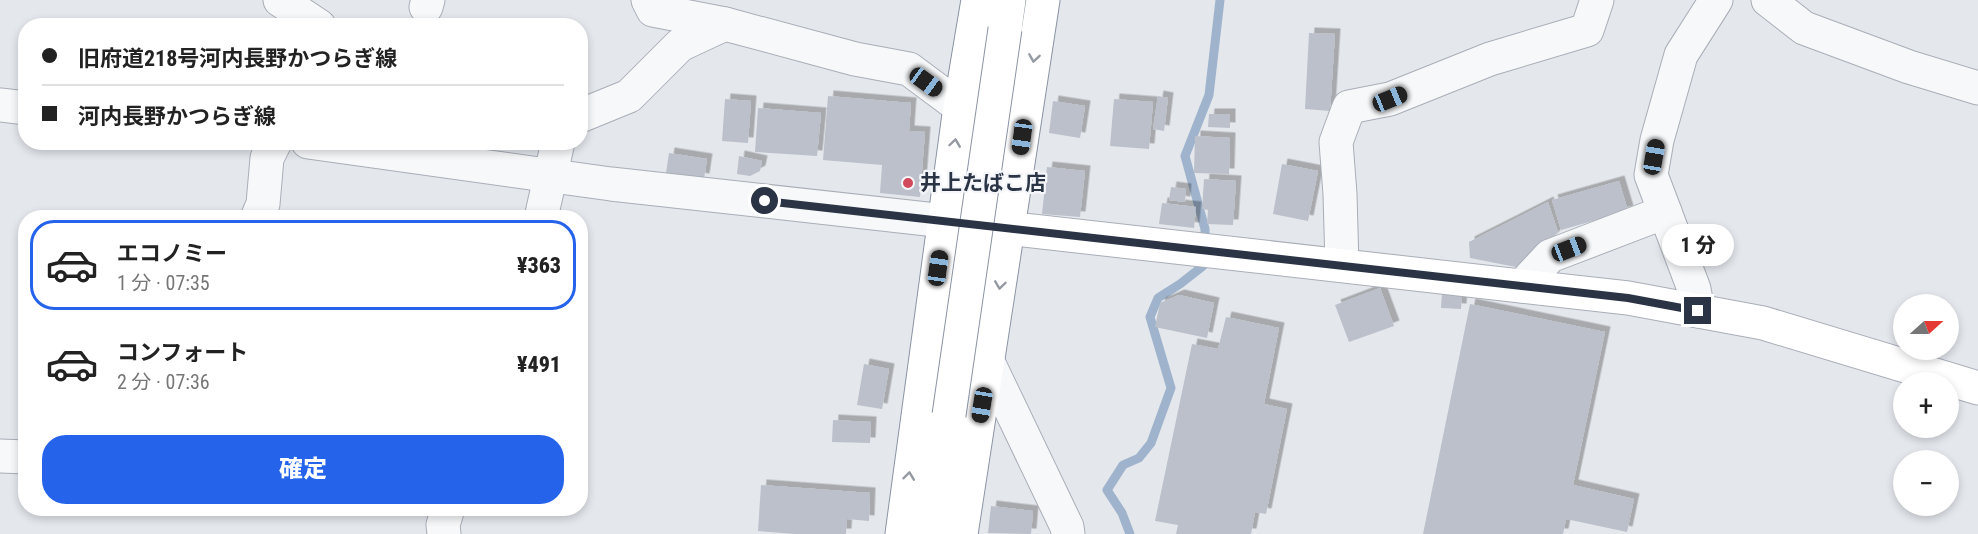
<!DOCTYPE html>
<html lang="ja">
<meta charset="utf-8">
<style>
body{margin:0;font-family:"Roboto Condensed","Noto Sans JP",sans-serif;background:#f6f6f6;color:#222;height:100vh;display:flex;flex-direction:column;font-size:22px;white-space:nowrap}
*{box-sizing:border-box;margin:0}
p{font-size:20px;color:#767676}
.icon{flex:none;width:33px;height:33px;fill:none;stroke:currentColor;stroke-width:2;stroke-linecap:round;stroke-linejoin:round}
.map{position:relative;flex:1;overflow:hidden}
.side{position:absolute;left:18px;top:210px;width:570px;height:306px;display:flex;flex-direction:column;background:#fff;border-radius:24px;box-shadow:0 3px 9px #0003}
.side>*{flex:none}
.top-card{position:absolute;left:18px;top:18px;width:570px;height:132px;border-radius:24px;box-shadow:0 3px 9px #0003;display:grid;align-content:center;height:132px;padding:0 24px;background:#fff}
.needle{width:39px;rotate:69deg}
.buttons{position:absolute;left:1893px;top:294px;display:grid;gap:12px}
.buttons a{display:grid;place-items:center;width:66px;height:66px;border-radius:50%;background:#fff;box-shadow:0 3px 9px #0003;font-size:30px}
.end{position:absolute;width:27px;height:27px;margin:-14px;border:8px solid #2b3445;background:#fff;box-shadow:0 0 0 3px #fff}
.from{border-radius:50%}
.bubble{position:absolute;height:42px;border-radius:21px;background:#fff;box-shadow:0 3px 9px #0003;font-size:20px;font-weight:800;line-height:42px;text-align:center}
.car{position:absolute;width:18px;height:36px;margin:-18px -9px;border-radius:8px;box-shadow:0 0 4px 2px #0007;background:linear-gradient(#222 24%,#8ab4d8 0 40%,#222 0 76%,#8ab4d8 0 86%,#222 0)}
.top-card b{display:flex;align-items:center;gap:21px;height:57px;font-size:22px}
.top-card b+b{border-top:2px solid #e0e0e0}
.top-card i{width:15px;height:15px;background:#222}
ul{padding:10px 0 0;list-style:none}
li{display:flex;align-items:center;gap:18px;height:90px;margin:0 12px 9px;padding:0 12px;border:3px solid transparent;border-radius:24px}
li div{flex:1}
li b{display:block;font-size:22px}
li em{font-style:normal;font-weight:800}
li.selected{border-color:#2563eb}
li>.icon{width:54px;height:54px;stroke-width:1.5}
.cta{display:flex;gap:12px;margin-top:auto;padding:12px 24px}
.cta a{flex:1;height:69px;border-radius:24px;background:#2563eb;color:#fff;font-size:24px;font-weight:800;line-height:69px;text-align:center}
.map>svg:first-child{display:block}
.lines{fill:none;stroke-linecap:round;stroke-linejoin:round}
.stream{stroke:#9fb4cc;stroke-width:9}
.building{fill:#bbc0ca;filter:url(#shadow)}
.minor-casing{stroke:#a9aeb7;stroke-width:35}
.tertiary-casing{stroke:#a9aeb7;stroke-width:35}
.secondary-casing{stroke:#a9aeb7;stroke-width:35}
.trunk-casing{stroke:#8b94a3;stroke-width:35}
.minor{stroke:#f7f8fa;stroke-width:33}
.tertiary{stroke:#f7f8fa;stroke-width:33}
.secondary{stroke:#fff;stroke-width:33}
.trunk{stroke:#fff;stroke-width:33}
.trunk-bridge-casing{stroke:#8b94a3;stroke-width:35;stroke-linecap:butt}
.trunk-bridge{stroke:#fff;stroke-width:33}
.oneway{stroke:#959aa2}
.route{stroke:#2b3445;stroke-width:8}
.poi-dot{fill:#d1495b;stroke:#f4f6f9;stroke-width:2}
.labels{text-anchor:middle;stroke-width:4.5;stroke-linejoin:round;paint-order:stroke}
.poi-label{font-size:21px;font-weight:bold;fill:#2b3445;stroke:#f4f6f9;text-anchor:start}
</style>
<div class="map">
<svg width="1978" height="534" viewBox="0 0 1978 534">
<defs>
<filter id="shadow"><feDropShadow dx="5.5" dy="-5.5" stdDeviation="0" flood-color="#0004"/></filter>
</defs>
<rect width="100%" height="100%" fill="#e4e7ec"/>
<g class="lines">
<g class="stream">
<path d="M1205 234V229L1185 156 1209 95 1220 0"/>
<path d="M1130 534 1122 513 1107 490 1123 465 1139 458 1151 443 1171 388 1150 317 1158 298 1180 284 1203 266"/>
</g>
</g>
<g class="building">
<path d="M1309 33 1335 34 1330 111 1305 109Z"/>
<path d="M828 96 911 103 909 131 925 132 920 197 880 193 882 165 823 160Z"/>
<path d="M1158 96 1168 98 1164 131 1153 129Z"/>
<path d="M725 99 751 101 748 143 722 141Z"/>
<path d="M1114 99 1153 102 1149 149 1110 146Z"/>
<path d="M1053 101 1085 106 1080 138 1049 133Z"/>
<path d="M758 108 821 113 817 156 755 152Z"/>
<path d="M1209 114H1230V128L1208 127Z"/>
<path d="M1195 136 1230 138 1229 174 1194 173Z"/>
<path d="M669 153 707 159 704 179 666 173Z"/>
<path d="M739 156 762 161 760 171 750 176 737 174Z"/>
<path d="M1282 164 1318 171 1308 221 1273 214Z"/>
<path d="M1047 167 1085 171 1080 217 1042 214Z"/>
<path d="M1204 179 1236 181 1233 225 1207 224 1208 210 1202 209Z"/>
<path d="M1619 181 1628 211 1561 230 1552 200Z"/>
<path d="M1171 187 1186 189 1185 202 1169 200Z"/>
<path d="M1548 202 1558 232 1540 251 1521 268 1470 258 1469 242Z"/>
<path d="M1162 203 1196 207 1194 228 1159 224Z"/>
<path d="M1380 288 1394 326 1349 342 1335 305Z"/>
<path d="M1442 293 1462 294 1461 309 1441 308Z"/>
<path d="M1179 295 1214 303 1207 338 1155 327 1160 303Z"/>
<path d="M1470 304 1605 332 1573 485 1634 499 1627 532 1566 519 1563 534H1423Z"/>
<path d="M1226 317 1279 328 1264 404 1287 409 1266 514 1255 512 1251 534H1176L1178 525 1155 521 1192 344 1218 349Z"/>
<path d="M864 364 889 369 882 409 857 405Z"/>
<path d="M833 420 871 422 870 443 832 442Z"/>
<path d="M761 485 870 493 869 521 847 519 846 534H794L758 531Z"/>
<path d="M991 506 1033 511 1031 534 988 533Z"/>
</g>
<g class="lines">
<defs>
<g id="minor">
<path d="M280 0 319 26"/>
<path d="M648 0 653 10 725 24 855 59 909 69 960 107"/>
<path d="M1768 0 1804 28 1909 67 1978 88"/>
<path d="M426 7 428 0"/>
<path d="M580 116 629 96 680 45 725 24"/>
<path d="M257 218 263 204 267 158 275 142"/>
<path d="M541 218 558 142"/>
<path d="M1342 265 1340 194 1336 142 1349 107 1390 99 1490 59 1587 30 1597 0"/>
<path d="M1522 286 1550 256 1665 212"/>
<path d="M1698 311 1694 289 1651 175 1657 140 1681 55 1716 0"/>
<path d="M988 362 1067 527 1068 534"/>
<path d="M0 456 26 457"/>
<path d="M444 534 443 525 448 508"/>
</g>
<g id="tertiary">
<path d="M0 105 26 108"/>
<path d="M308 142 611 184 945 221"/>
</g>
<path id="secondary" d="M979 225 1628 298 1763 323 1978 388"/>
<g id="trunk">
<path d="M1005 29 1009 0"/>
<path d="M902 534 960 107 978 0"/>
<path d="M930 534 949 415"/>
<path d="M961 534 1043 0"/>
</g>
</defs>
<use href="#minor" class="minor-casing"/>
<use href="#tertiary" class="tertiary-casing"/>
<use href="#secondary" class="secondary-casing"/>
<use href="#trunk" class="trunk-casing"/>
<use href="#minor" class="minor"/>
<use href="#tertiary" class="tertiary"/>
<use href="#secondary" class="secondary"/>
<use href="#trunk" class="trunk"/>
<defs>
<path id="trunk-bridge" d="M949 415 1005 29"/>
</defs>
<use href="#trunk-bridge" class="trunk-bridge-casing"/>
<use href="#trunk-bridge" class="trunk-bridge"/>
</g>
<defs><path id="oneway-chevron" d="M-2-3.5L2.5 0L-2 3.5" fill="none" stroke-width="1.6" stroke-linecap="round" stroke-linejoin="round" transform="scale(1.5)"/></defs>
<g class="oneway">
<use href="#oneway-chevron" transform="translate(1034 58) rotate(99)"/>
<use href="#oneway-chevron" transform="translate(955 143) rotate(-82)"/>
<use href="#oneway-chevron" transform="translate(1000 285) rotate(98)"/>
<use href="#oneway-chevron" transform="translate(909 476) rotate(-83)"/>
</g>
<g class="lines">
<path class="route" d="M765 201 1628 298 1698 311"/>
</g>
<circle class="poi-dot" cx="908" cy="183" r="6"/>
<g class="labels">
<g class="poi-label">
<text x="920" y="190">井上たばこ店</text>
</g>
</g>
</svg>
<div class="buttons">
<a><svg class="needle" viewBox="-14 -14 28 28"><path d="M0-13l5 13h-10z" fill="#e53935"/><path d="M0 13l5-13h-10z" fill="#767676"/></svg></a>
<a>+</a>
<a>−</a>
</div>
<i class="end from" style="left:765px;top:201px"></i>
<i class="end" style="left:1698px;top:311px"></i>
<div class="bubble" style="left:1662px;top:224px;width:72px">1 分</div>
<i class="car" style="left:926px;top:82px;rotate:126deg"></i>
<i class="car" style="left:1390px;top:99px;rotate:68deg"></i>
<i class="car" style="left:1022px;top:137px;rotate:188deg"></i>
<i class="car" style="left:1654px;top:157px;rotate:10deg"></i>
<i class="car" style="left:1569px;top:249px;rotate:69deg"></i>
<i class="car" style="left:938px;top:268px;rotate:8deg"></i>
<i class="car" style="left:982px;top:405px;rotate:189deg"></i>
<div class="top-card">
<b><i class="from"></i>旧府道218号河内長野かつらぎ線</b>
<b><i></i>河内長野かつらぎ線</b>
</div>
<section class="side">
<ul>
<li class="selected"><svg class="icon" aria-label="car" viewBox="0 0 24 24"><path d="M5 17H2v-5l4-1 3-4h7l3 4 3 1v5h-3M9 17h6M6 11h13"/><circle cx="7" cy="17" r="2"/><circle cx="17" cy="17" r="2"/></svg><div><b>エコノミー</b><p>1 分 · 07:35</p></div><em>¥363</em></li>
<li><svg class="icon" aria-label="car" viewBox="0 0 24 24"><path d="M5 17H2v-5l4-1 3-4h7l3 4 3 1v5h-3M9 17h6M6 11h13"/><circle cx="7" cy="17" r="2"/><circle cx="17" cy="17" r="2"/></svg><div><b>コンフォート</b><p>2 分 · 07:36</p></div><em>¥491</em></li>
</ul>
<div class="cta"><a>確定</a></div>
</section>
</div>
